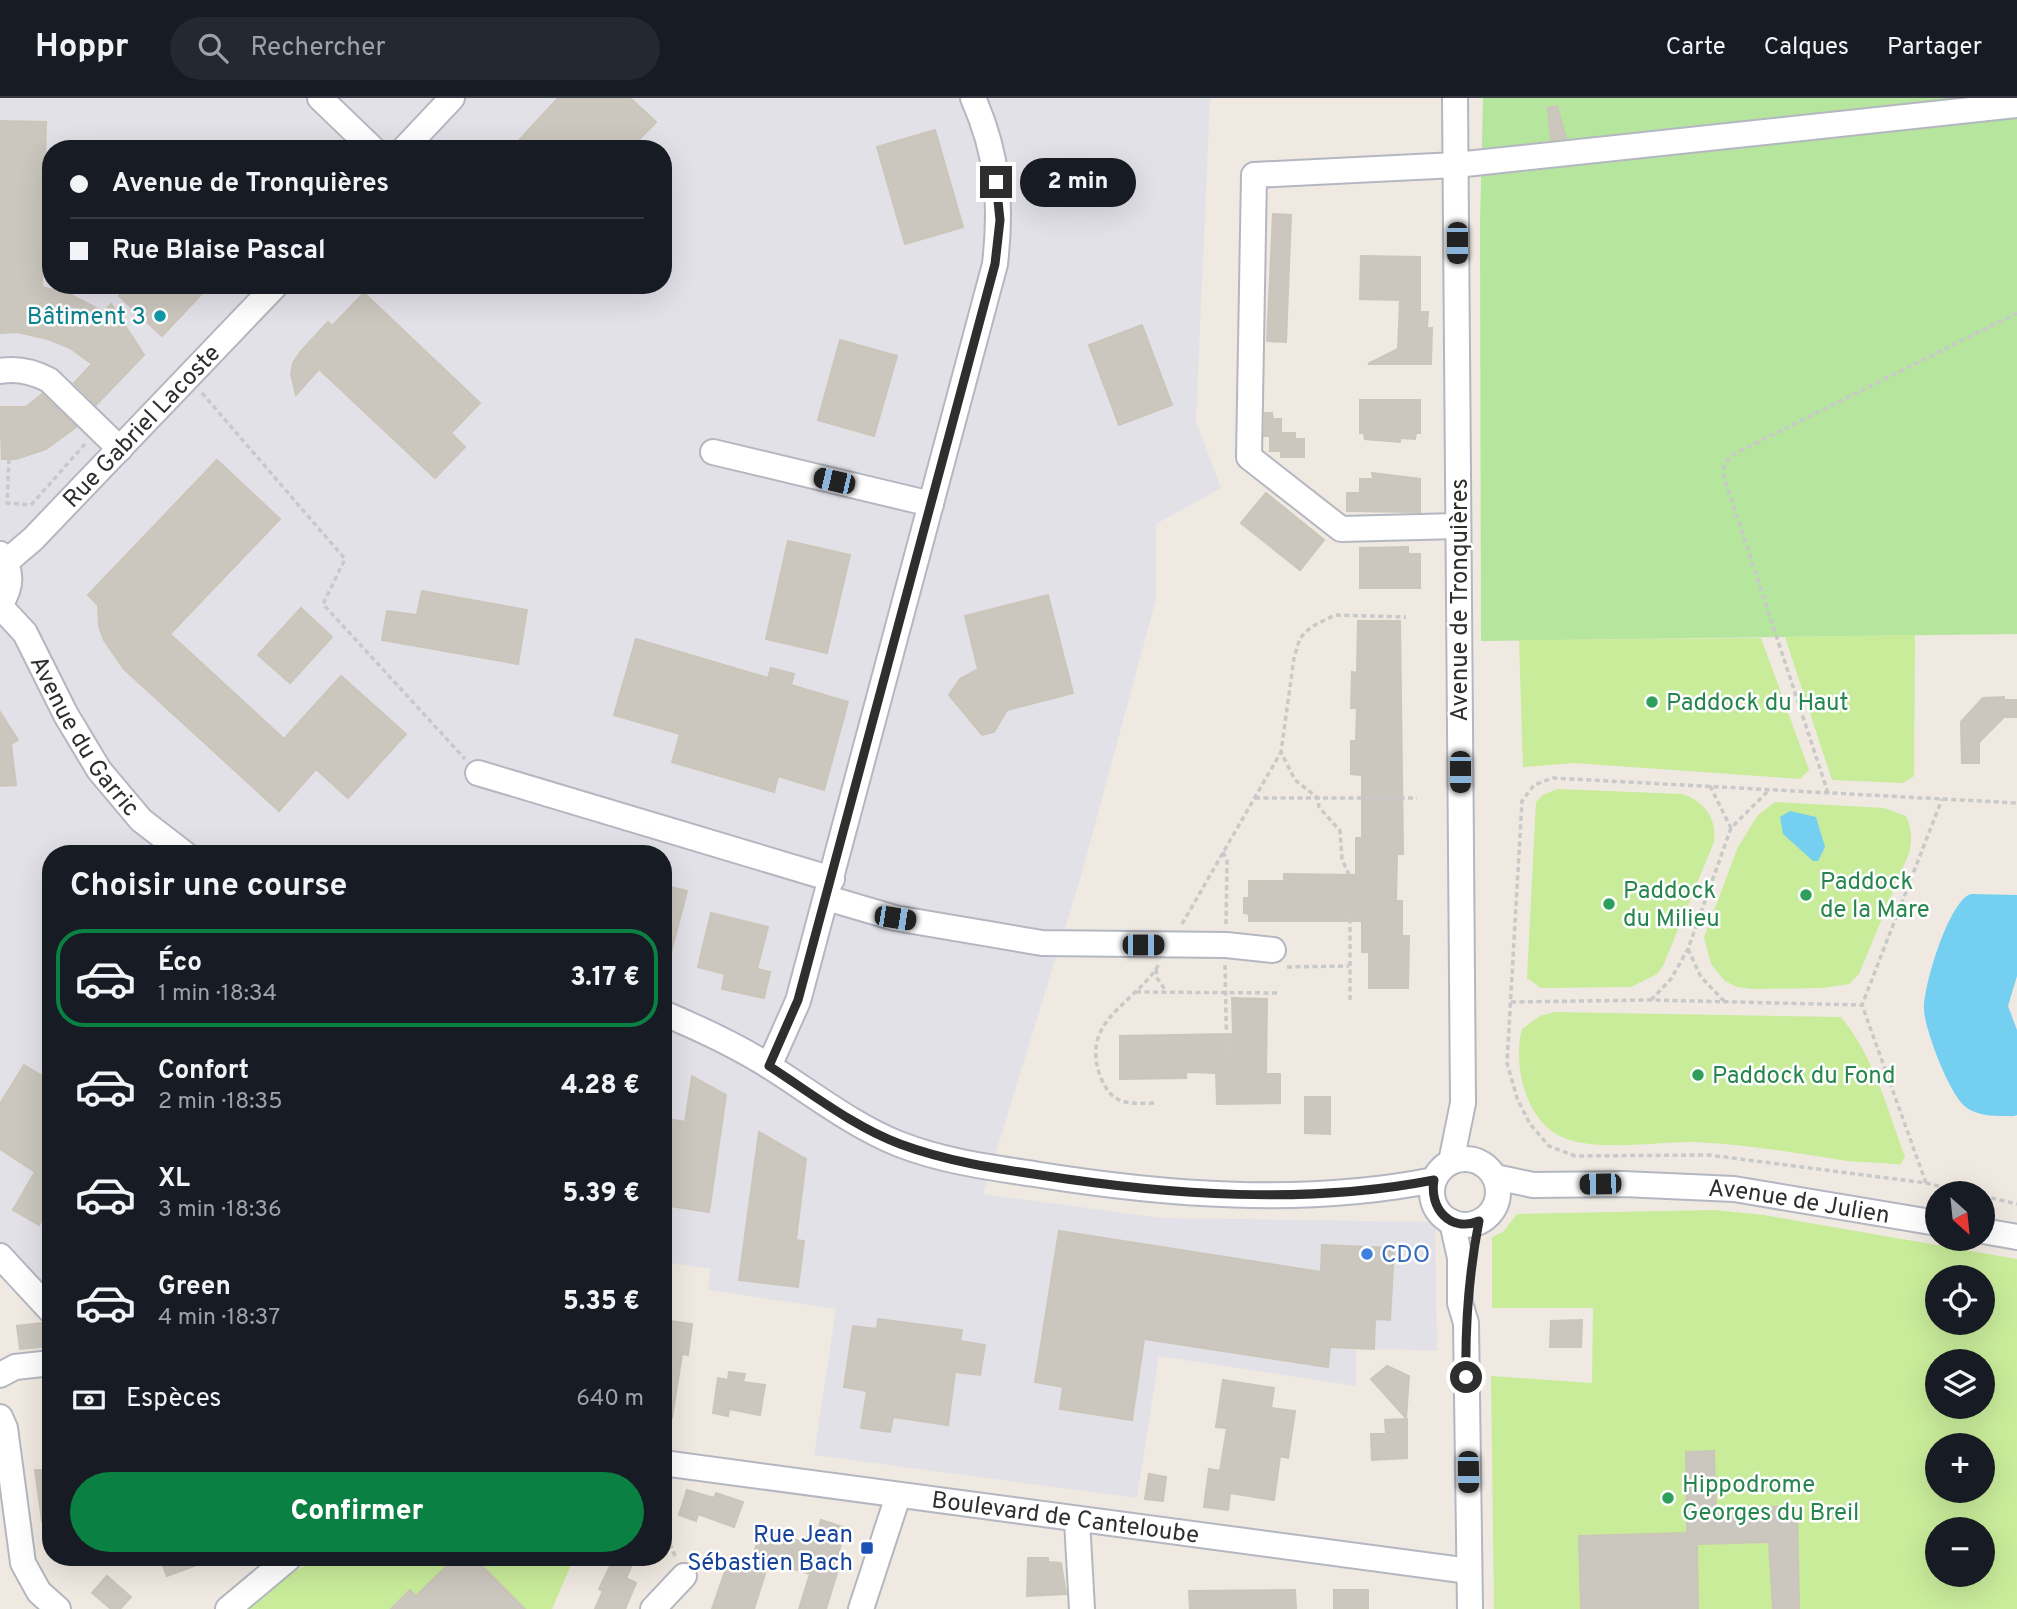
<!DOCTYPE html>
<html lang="fr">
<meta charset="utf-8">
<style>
body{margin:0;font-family:Overpass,sans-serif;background:#242831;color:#f1f3f6;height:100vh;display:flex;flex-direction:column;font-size:26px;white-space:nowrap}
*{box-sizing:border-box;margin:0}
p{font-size:23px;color:#9ea1a6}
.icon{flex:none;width:38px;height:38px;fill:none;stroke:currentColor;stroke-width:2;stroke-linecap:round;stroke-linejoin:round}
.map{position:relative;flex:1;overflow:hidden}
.drawer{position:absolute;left:42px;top:747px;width:630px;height:721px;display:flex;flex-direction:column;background:#171b24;border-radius:28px;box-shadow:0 7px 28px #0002}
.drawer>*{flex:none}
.top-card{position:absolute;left:42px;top:42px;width:630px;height:154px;border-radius:28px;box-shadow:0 7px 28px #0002;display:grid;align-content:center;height:154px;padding:0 28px;background:#171b24}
.needle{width:46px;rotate:153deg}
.controls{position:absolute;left:1925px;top:1083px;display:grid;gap:14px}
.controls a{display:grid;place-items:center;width:70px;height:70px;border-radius:50%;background:#171b24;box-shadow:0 7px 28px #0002;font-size:35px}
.end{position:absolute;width:32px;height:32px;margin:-16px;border:9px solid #2e2e2e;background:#fff;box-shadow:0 0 0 4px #fff}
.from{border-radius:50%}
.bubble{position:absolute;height:49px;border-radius:24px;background:#171b24;box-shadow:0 7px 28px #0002;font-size:23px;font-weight:800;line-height:49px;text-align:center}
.car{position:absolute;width:21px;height:42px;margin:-21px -10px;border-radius:9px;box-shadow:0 0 5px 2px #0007;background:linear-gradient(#222 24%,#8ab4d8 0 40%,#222 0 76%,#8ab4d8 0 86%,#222 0)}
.top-card b{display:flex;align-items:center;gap:24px;height:66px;font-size:26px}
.top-card b+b{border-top:2px solid #363941}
.top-card i{width:18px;height:18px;background:#f1f3f6}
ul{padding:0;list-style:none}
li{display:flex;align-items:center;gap:21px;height:98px;margin:0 14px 10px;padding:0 14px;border:4px solid transparent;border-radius:28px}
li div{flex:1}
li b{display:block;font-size:26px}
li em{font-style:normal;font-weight:800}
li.active{border-color:#0b8043}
li>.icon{width:63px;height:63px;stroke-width:1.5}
h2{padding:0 28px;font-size:32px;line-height:84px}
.pay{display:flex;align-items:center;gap:18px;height:77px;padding:0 28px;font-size:26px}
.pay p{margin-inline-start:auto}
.button{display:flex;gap:14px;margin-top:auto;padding:14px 28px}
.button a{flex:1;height:80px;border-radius:42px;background:#0b8043;color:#fff;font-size:28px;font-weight:800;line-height:80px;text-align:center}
header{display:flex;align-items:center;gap:42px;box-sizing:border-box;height:98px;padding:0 35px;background:#171b24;border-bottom:2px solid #363941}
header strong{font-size:33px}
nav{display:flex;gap:38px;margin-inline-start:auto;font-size:24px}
.search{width:490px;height:63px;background:#242831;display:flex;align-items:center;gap:18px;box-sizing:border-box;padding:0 24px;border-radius:38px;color:#9ea1a6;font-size:26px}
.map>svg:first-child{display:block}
.industrial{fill:#e3e1e8;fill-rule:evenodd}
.green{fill:#b6e59e}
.pitch{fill:#c9ec9a;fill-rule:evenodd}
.water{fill:#75cff0}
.building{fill:#cbc7bf;stroke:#cbc5ba;stroke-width:2}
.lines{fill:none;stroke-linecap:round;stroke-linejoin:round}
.minor-casing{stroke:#b4b7c1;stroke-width:28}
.path{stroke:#c9c9c9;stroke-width:3.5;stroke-dasharray:5 3.5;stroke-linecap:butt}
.minor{stroke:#fff;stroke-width:24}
.route{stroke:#2e2e2e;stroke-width:9}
.culture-dot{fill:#0f9aa8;stroke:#fff;stroke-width:2.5}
.leisure-dot{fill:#2e9e5b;stroke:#fff;stroke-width:2.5}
.shop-dot{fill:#3f7fe0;stroke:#fff;stroke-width:2.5}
.transit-dot{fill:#1a4fb4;stroke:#fff;stroke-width:2.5}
.labels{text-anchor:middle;stroke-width:5;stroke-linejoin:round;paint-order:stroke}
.culture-label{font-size:24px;fill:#0d838f;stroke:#fff;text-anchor:end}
.street-label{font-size:24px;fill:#2e2e2e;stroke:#fff}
.leisure-label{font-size:24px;fill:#27864d;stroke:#fff;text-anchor:start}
.shop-label{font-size:24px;fill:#366cbe;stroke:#fff;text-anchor:start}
.transit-label{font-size:24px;fill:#164399;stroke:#fff;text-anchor:end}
</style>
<header>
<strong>Hoppr</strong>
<div class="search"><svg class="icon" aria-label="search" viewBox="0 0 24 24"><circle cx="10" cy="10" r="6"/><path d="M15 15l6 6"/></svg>Rechercher</div>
<nav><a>Carte</a><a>Calques</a><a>Partager</a></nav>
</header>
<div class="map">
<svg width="2017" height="1511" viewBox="0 0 2017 1511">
<rect width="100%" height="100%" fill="#efe9e1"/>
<path class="industrial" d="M0 0H1210L1196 323 1221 390 1156 426V501L1081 778 983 1096 1162 1120 1435 1124 1437 1253 1356 1250V1288L1159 1258 1137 1400 814 1357 836 1211 708 1192 711 1171 663 1164V756H51V1186L45 1188 5 1178 0 1180ZM51 51H663V187H51Z"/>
<path class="green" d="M1483 0H2017V536L1481 543 1480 127Z"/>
<g class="pitch">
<path d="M1915 537 1914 678 1903 685 1832 682 1785 539Z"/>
<path d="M1761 540 1809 672 1800 681 1574 665 1523 669 1519 542Z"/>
<path d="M1557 691 1682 696C1704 703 1717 720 1714 744L1663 868 1657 876 1631 889 1541 890 1527 880 1536 704 1543 697Z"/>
<path d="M1775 704 1884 710 1906 718C1912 731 1912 741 1909 755L1859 876 1849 886 1823 890 1753 891 1737 889 1725 883 1711 866 1704 839 1738 749 1758 717Z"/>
<path d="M1554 914 1841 919C1874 959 1887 1010 1905 1059L1900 1067C1885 1064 1864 1065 1847 1063 1796 1055 1745 1046 1694 1044 1655 1043 1590 1056 1556 1036 1524 1017 1513 964 1522 931L1540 918Z"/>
<path d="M1714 1112 1764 1117 2017 1161V1511H1494L1491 1278 1592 1285 1593 1210H1492V1139L1503 1134 1517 1116ZM1937 1180H1983V1225H1937ZM1937 1264H1983V1309H1937ZM1937 1348H1983V1393H1937ZM1937 1432H1983V1477H1937Z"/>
<path d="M318 1460H574L552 1511H247L290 1476Z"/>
</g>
<g class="water">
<path d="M1790 713 1816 719 1825 749 1818 763H1813L1783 736 1780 719Z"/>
<path d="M1971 796 2017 797V878L2008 908 2017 932V1017L2014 1018C1998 1018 1980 1019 1967 1010 1950 999 1925 932 1924 912 1923 889 1949 802 1971 796Z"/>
</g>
<g class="building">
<path d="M558 0H630L656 24 630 51H511Z"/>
<path d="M1557 8 1566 40 1551 42 1548 10Z"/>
<path d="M0 23 46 24 42 189 71 197 104 214 111 206 144 257 96 307 74 285 92 266 70 250 48 241 17 234 0 235Z"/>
<path d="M935 32 963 129 905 146 877 49Z"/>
<path d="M1273 116 1291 117 1286 244 1267 243Z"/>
<path d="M1361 158 1420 159V214H1428L1427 230H1432L1431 266H1368L1398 251 1400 202 1360 201Z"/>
<path d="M129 187H210L162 238 119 198Z"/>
<path d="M364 195 480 305 451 335 465 349 435 380 319 271 296 297 291 276 293 265 301 253 328 224 332 228Z"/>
<path d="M1142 227 1172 307 1119 327 1089 247Z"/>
<path d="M840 242 897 258 874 338 818 322Z"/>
<path d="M42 296 76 329 46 351 16 361H2L0 309H26Z"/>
<path d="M1360 302H1420V335H1416L1415 341 1400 340V344L1365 341 1364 335H1360Z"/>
<path d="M1265 315H1272L1273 321H1281V335H1295V341H1304V359H1281V353H1270V338H1264Z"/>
<path d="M217 362 280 421 170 536 284 641 341 578 406 636 348 700 316 671 279 713 124 571 104 542 99 528 98 507 88 497Z"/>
<path d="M1372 375 1420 381V414L1347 413V395H1360V381H1373Z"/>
<path d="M1266 395 1324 442 1300 472 1241 425Z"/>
<path d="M788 443 850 457 827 555 766 541Z"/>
<path d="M1408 449V456H1420V490H1360V450Z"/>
<path d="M422 493 527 512 518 566 382 542 387 513 417 517Z"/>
<path d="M1048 497 1073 595 1007 612 994 634 982 637 949 597 960 581 978 571 965 518Z"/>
<path d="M301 510 332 539 290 585 258 557Z"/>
<path d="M1358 523H1400L1403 756H1397L1396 803H1402V838H1409L1408 890H1369V854H1362V823H1249V816L1244 815V800H1249V783H1284V776L1356 777V740H1362V677L1351 676V643H1356L1357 610H1351L1352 574 1357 575Z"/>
<path d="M636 541 768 580 771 570 794 576 791 587 848 604 824 692 778 678 774 694 672 664 680 636 614 617Z"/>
<path d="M2004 599V602H2017V619H2004L1979 644V665H1962L1961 624 1983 600Z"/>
<path d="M0 614 18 642 11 646 16 687 0 688Z"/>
<path d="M663 787 687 793 668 866 663 865Z"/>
<path d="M711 815 768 829 757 871 770 874 764 900 722 891 725 876 698 869Z"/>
<path d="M1232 900 1267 901 1266 976H1280V1005L1217 1006 1216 975 1186 974V980L1120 981V938L1233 936Z"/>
<path d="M24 967 51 983V1107L39 1127 13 1112 35 1074 0 1051V1006Z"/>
<path d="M692 978 726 997 709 1114 663 1107V1020L685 1024Z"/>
<path d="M1305 999H1330V1036L1305 1035Z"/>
<path d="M759 1034 806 1061 796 1142 804 1143 798 1189 739 1182Z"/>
<path d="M1059 1133 1321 1174 1322 1147 1394 1150 1390 1222 1375 1221 1374 1251 1330 1249 1328 1269 1144 1241 1132 1322 1060 1311 1063 1289 1035 1284Z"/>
<path d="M878 1221 962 1232 960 1243 985 1247 980 1277 955 1274 948 1327 893 1319 890 1334 861 1330 867 1293 844 1289 853 1228 877 1231Z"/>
<path d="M1582 1222 1581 1249H1550L1551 1223Z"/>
<path d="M670 1223 692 1226 688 1257 682 1256 672 1320H663V1272Z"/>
<path d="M43 1225 49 1227 51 1248 20 1251 17 1228Z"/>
<path d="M1387 1268 1409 1278 1406 1320 1371 1281Z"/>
<path d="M729 1274 745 1276 743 1284 765 1287 760 1317 729 1311 728 1318 713 1315 718 1280 728 1282Z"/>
<path d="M1223 1282 1274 1290 1271 1310 1295 1313 1288 1360 1280 1358 1274 1402 1230 1395 1228 1412 1204 1409 1209 1371 1220 1373 1227 1330 1216 1329Z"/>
<path d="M1407 1321V1360L1372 1362 1371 1336H1386L1385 1322Z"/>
<path d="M1714 1353 1716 1416 1769 1415V1409L1797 1408 1799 1511H1773L1769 1444 1697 1446 1698 1511H1581L1579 1438 1687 1435 1686 1354Z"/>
<path d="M35 1372H51V1423H42Z"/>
<path d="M1149 1376 1166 1379 1163 1403 1145 1401Z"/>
<path d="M687 1392 714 1400 716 1395 743 1404 734 1429 698 1416 696 1423 679 1417Z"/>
<path d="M821 1422 846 1430 833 1473 837 1475 826 1511H799L810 1476 769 1463 754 1511H712L729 1462 749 1469 762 1431 805 1445 808 1437 816 1440Z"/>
<path d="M160 1460H213V1461L167 1478Z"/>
<path d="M455 1460H474L525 1511H391L410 1492 416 1498Z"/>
<path d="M614 1460H635L626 1480 636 1485 625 1511H595L603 1493 599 1491Z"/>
<path d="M1028 1460H1048V1464L1061 1465 1066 1496 1027 1498Z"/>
<path d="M107 1478 131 1499 120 1511H111L92 1495Z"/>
<path d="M1295 1492 1296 1511H1190L1189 1493Z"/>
<rect x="1334" y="1492" width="34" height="19"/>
</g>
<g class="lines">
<defs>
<g id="minor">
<path d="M320 0 373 51"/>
<path d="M404 51 452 0"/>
<path d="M0 273C17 270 34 274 49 282L120 351"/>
<path d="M713 354 931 406"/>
<path d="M1458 428 1341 431 1249 359 1254 77 1456 67 2017 7"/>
<path d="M0 456C13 473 12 489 0 507"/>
<path id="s1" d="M6 464 33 441 276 187"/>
<path id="s2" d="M0 508 25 535 66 617 99 672 141 722 185 756"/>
<path d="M478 675 832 781"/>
<path d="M827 800 895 820 1042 845 1226 847 1273 852"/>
<path d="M663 915C701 931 738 948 772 970 813 996 854 1028 899 1046 942 1063 988 1069 1034 1076 1164 1097 1304 1108 1434 1082"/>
<path d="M769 968 798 903 995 166C1002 105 998 56 973 0"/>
<circle cx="1465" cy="1094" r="33"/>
<path d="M1451 1064 1463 1005 1455 0"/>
<path id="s3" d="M1495 1079 1533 1087 1623 1086 1734 1091 1937 1125"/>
<path d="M1452 1124 1460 1160V1205L1466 1225 1470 1511"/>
<path d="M1983 1133 2017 1139"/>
<path d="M0 1158 51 1213"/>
<path d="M0 1277 15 1269 51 1265"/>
<path d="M0 1319 5 1330 23 1465 39 1494 58 1511"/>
<path id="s4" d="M663 1365 1469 1473"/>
<path d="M1077 1423 1082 1511"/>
<path d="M228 1511 289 1460"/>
<path d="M653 1511 684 1478"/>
<path d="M861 1511 898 1398"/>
</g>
</defs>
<use href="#minor" class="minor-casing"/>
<g class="path">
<path d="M202 295 345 461 323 506 465 661"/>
<path d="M9 361 7 405 31 407"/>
<path d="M31 407 85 346"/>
<path d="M1710 688 1731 730"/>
<path d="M1828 695 1724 379V367L1732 357 2017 215"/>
<path d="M1255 700H1417"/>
<path d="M1223 754 1227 763 1226 828"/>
<path d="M1349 777 1342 761 1340 733 1319 709 1318 700 1295 682 1281 654 1294 560 1300 540 1311 529 1335 517 1406 519"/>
<path d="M1350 812V905"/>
<path d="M1182 826 1281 654"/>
<path d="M1688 851 1701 879 1724 903"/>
<path d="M1225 867 1227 963"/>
<path d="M1287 869 1349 868"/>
<path d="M1156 871 1157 880 1166 893"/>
<path d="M1136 894 1280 895"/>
<path d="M1651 902 1671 881 1688 851 1731 730 1769 692"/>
<path d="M1511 904 1651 902 1862 907"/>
<path d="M1154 1005C1128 1006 1112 1007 1101 980 1078 922 1136 906 1159 866"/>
<path d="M1926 1085 1862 907 1942 701"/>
<path d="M1972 1096 1926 1085 1709 1057 1575 1058 1549 1048 1530 1026 1517 1000 1507 965 1522 703 1534 687 1553 680 2017 705"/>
<path d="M1983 1098 2017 1106"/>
<path d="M663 1430 676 1460"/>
</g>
<use href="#minor" class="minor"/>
</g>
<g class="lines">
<path class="route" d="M996 84 1000 122 995 166 798 902 769 968C811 995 854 1029 900 1046 946 1063 992 1070 1040 1077 1168 1097 1306 1107 1434 1082 1429 1110 1450 1135 1479 1123 1469 1175 1465 1226 1466 1279"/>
</g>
<circle class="culture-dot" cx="160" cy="218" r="7"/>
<g class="leisure-dot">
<circle cx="1652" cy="604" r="7"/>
<circle cx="1806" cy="797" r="7"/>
<circle cx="1609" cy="806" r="7"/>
<circle cx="1698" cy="977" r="7"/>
<circle cx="1668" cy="1400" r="7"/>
</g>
<circle class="shop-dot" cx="1367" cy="1156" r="7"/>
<rect class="transit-dot" x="860" y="1443" width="14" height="14" rx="3.5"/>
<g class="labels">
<g class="culture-label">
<text x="146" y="226">Bâtiment 3</text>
</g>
<g class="street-label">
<text dy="8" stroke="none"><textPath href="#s1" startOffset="192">Rue Gabriel Lacoste</textPath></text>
<text transform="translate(1459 502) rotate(-90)" y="8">Avenue de Tronquières</text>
<text dy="8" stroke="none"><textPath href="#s2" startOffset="156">Avenue du Garric</textPath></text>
<text dy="8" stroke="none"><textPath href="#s3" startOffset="306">Avenue de Julien</textPath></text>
<text dy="8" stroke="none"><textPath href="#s4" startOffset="406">Boulevard de Canteloube</textPath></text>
</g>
<g class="leisure-label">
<text x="1666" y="612">Paddock du Haut</text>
<text x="1820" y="791">Paddock<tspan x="1820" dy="28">de la Mare</tspan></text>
<text x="1623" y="800">Paddock<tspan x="1623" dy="28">du Milieu</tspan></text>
<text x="1712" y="985">Paddock du Fond</text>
<text x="1682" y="1394">Hippodrome<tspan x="1682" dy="28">Georges du Breil</tspan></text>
</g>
<g class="shop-label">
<text x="1381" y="1164">CDO</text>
</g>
<g class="transit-label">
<text x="853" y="1444">Rue Jean<tspan x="853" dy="28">Sébastien Bach</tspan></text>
</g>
</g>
</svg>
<div class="controls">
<a><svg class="needle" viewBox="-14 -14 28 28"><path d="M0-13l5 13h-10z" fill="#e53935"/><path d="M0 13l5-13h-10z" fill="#9ea1a6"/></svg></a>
<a><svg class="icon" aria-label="locate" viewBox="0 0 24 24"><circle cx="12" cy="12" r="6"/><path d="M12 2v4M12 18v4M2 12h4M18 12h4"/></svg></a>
<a><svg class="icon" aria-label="layers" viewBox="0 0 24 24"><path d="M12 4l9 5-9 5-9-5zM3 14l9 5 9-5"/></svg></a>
<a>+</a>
<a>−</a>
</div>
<i class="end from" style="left:1466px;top:1279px"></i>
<i class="end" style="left:996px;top:84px"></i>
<div class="bubble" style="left:1020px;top:60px;width:116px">2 min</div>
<i class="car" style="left:1457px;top:145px;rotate:180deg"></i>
<i class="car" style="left:834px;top:383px;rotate:283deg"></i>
<i class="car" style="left:1460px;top:674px;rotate:180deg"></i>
<i class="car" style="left:895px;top:820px;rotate:99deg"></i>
<i class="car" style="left:1143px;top:847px;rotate:90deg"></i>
<i class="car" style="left:1600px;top:1086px;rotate:269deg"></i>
<i class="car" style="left:1468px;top:1374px;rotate:179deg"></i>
<div class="top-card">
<b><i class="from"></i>Avenue de Tronquières</b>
<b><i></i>Rue Blaise Pascal</b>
</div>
<section class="drawer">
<h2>Choisir une course</h2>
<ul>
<li class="active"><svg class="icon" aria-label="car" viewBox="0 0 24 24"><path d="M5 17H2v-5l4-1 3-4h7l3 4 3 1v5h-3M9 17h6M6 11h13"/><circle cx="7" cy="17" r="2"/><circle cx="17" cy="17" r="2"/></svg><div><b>Éco</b><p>1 min · 18:34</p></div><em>3.17 €</em></li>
<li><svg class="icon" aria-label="car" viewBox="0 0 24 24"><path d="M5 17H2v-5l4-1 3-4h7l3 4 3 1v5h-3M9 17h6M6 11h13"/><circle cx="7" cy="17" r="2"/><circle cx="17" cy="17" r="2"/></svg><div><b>Confort</b><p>2 min · 18:35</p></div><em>4.28 €</em></li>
<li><svg class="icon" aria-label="car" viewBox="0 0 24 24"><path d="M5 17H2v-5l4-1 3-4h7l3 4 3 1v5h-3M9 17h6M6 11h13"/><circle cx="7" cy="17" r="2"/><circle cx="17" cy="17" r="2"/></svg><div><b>XL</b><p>3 min · 18:36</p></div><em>5.39 €</em></li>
<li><svg class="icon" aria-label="car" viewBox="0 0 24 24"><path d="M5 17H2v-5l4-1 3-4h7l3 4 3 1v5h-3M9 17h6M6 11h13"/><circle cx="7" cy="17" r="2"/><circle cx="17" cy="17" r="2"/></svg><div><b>Green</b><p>4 min · 18:37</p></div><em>5.35 €</em></li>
</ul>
<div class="pay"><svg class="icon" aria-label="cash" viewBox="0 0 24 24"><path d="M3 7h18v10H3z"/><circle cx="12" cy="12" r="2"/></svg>Espèces<p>640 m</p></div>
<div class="button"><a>Confirmer</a></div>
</section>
</div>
